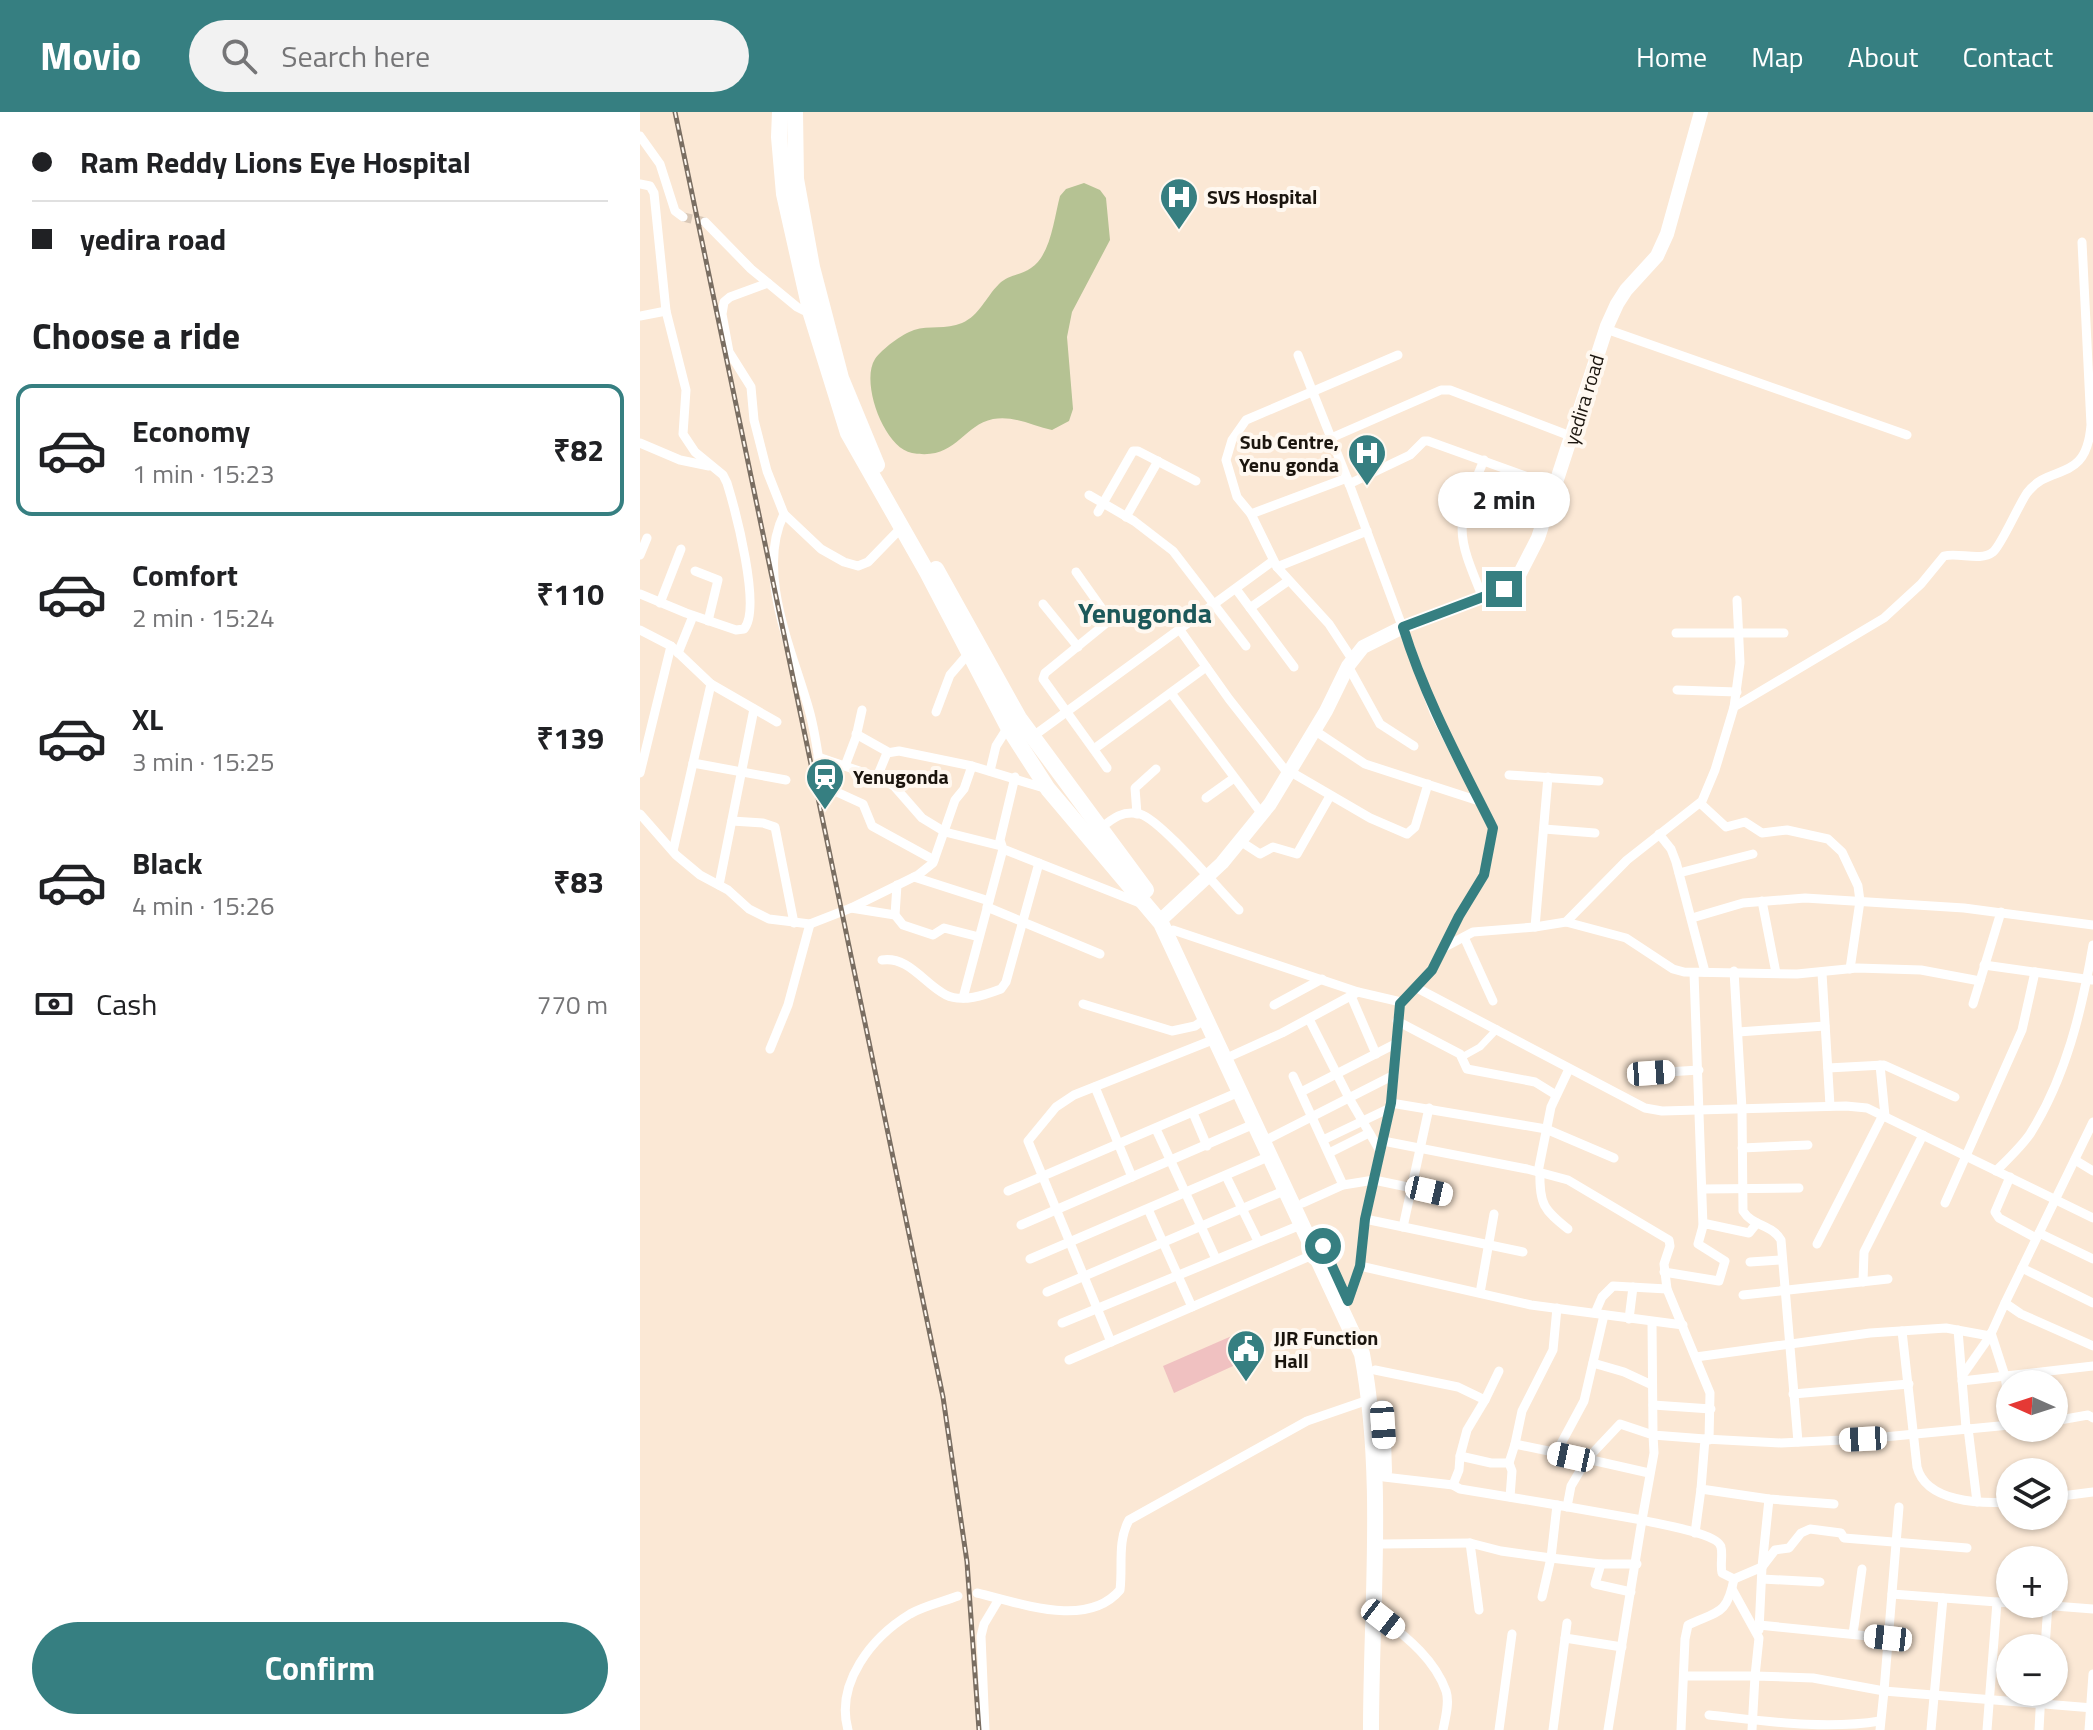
<!DOCTYPE html>
<meta charset="utf-8">
<style>
body{margin:0;font-family:"Titillium Web",sans-serif;background:#f2f2f2;color:#202124;height:100vh;display:flex;flex-direction:column;font-size:30px;white-space:nowrap}
*{box-sizing:border-box;margin:0}
p{font-size:26px;color:#757577}
.icon{flex:none;width:44px;height:44px;fill:none;stroke:currentColor;stroke-width:2;stroke-linecap:round;stroke-linejoin:round}
.map{position:relative;flex:1;overflow:hidden}
.sheet{display:flex;flex-direction:column;background:#fff;width:640px}
.sheet>*{flex:none}
.top-card{display:grid;align-content:center;height:176px;padding:0 32px;background:#fff}
.needle{width:52px;rotate:273deg}
.buttons{position:absolute;left:1356px;top:1258px;display:grid;gap:16px}
.buttons a{display:grid;place-items:center;width:72px;height:72px;border-radius:50%;background:#fff;box-shadow:0 2px 6px #0004;font-size:40px}
.end{position:absolute;width:36px;height:36px;margin:-18px;border:10px solid #367f81;background:#fff;box-shadow:0 0 0 4px #fff}
.from{border-radius:50%}
.bubble{position:absolute;height:56px;border-radius:28px;background:#fff;box-shadow:0 2px 6px #0004;font-size:26px;font-weight:700;line-height:56px;text-align:center}
.car{position:absolute;width:24px;height:48px;margin:-24px -12px;border-radius:10px;box-shadow:0 0 6px 2px #0007;background:linear-gradient(#fff 24%,#345 0 40%,#fff 0 76%,#345 0 86%,#fff 0)}
.top-card b{display:flex;align-items:center;gap:28px;height:76px;font-size:30px}
.top-card b+b{border-top:2px solid #e0e0e0}
.top-card i{width:20px;height:20px;background:#202124}
ul{padding:0;list-style:none}
li{display:flex;align-items:center;gap:24px;height:132px;margin:0 16px 12px;padding:0 16px;border:4px solid transparent;border-radius:16px}
li div{flex:1}
li b{display:block;font-size:30px}
li em{font-style:normal;font-weight:700}
li.selected{border-color:#367f81}
li>.icon{width:72px;height:72px;stroke-width:1.5}
h2{padding:0 32px;font-size:36px;line-height:96px}
.pay{display:flex;align-items:center;gap:20px;height:88px;padding:0 32px;font-size:30px}
.pay p{margin-inline-start:auto}
.action{display:flex;gap:16px;margin-top:auto;padding:16px 32px}
.action a{flex:1;height:92px;border-radius:48px;background:#367f81;color:#fff;font-size:32px;font-weight:700;line-height:92px;text-align:center}
header{display:flex;align-items:center;gap:48px;box-sizing:border-box;height:112px;padding:0 40px;background:#367f81;color:#fff}
header strong{font-size:38px}
nav{display:flex;gap:44px;margin-inline-start:auto;font-size:28px}
.search{width:560px;height:72px;background:#f2f2f2;display:flex;align-items:center;gap:20px;box-sizing:border-box;padding:0 28px;border-radius:44px;color:#757577;font-size:30px}
main{display:flex;flex:1;min-height:0}
.map>svg:first-child{display:block}
.green{fill:#f0c1c1}
.water{fill:#b5c293}
.lines{fill:none;stroke-linecap:round;stroke-linejoin:round}
.minor-tunnel{stroke:#d9c8b7;stroke-width:9;stroke-dasharray:9 4.5;stroke-linecap:butt}
.pedestrian{stroke:#fff;stroke-width:7}
.minor{stroke:#fff;stroke-width:9}
.secondary{stroke:#fff;stroke-width:14}
.trunk{stroke:#fff;stroke-width:16}
.rail-casing{stroke:#7a6e62;stroke-width:5}
.rail{stroke:#fff8f0;stroke-width:2;stroke-dasharray:6;stroke-linecap:butt}
.route{stroke:#367f81;stroke-width:10}
.labels{text-anchor:middle;stroke-width:8;stroke-linejoin:round;paint-order:stroke}
.poi-label{font-size:20px;font-weight:bold;fill:#1b150e;stroke:#fff8f0;text-anchor:start}
.street-label{font-size:20px;fill:#1b150e;stroke:#fff8f0}
.district-label{font-size:28px;font-weight:bold;fill:#1c5859;stroke:#fff8f0}
</style>
<header>
<strong>Movio</strong>
<div class="search"><svg class="icon" aria-label="search" viewBox="0 0 24 24"><circle cx="10" cy="10" r="6"/><path d="M15 15l6 6"/></svg>Search here</div>
<nav><a>Home</a><a>Map</a><a>About</a><a>Contact</a></nav>
</header>
<main>
<section class="sheet">
<div class="top-card">
<b><i class="from"></i>Ram Reddy Lions Eye Hospital</b>
<b><i></i>yedira road</b>
</div>
<h2>Choose a ride</h2>
<ul>
<li class="selected"><svg class="icon" aria-label="car" viewBox="0 0 24 24"><path d="M5 17H2v-5l4-1 3-4h7l3 4 3 1v5h-3M9 17h6M6 11h13"/><circle cx="7" cy="17" r="2"/><circle cx="17" cy="17" r="2"/></svg><div><b>Economy</b><p>1 min · 15:23</p></div><em>₹82</em></li>
<li><svg class="icon" aria-label="car" viewBox="0 0 24 24"><path d="M5 17H2v-5l4-1 3-4h7l3 4 3 1v5h-3M9 17h6M6 11h13"/><circle cx="7" cy="17" r="2"/><circle cx="17" cy="17" r="2"/></svg><div><b>Comfort</b><p>2 min · 15:24</p></div><em>₹110</em></li>
<li><svg class="icon" aria-label="car" viewBox="0 0 24 24"><path d="M5 17H2v-5l4-1 3-4h7l3 4 3 1v5h-3M9 17h6M6 11h13"/><circle cx="7" cy="17" r="2"/><circle cx="17" cy="17" r="2"/></svg><div><b>XL</b><p>3 min · 15:25</p></div><em>₹139</em></li>
<li><svg class="icon" aria-label="car" viewBox="0 0 24 24"><path d="M5 17H2v-5l4-1 3-4h7l3 4 3 1v5h-3M9 17h6M6 11h13"/><circle cx="7" cy="17" r="2"/><circle cx="17" cy="17" r="2"/></svg><div><b>Black</b><p>4 min · 15:26</p></div><em>₹83</em></li>
</ul>
<div class="pay"><svg class="icon" aria-label="cash" viewBox="0 0 24 24"><path d="M3 7h18v10H3z"/><circle cx="12" cy="12" r="2"/></svg>Cash<p>770 m</p></div>
<div class="action"><a>Confirm</a></div>
</section>
<div class="map">
<svg width="1453" height="1618" viewBox="0 0 1453 1618">
<rect width="100%" height="100%" fill="#fbe8d5"/>
<path class="green" d="M594 1223 604 1249 534 1281 523 1254Z"/>
<path class="water" d="M444 71 460 78 466 86 470 128 432 200 427 225 433 297 429 309 412 318C393 314 374 303 353 307 321 314 316 349 272 341 244 336 220 270 235 247 242 237 262 222 274 218 289 213 306 218 322 211 340 203 345 186 359 172 368 163 381 163 391 156 411 143 414 106 420 84L426 77Z"/>
<g class="lines">
<path class="minor-tunnel" d="M43 105 65 110"/>
<path class="pedestrian" d="M822 945 840 935 857 917"/>
<g class="minor">
<path d="M0 24 20 52 35 99 43 105"/>
<path d="M0 72 10 74 14 81 26 199 46 278 43 322 55 340 83 363 87 371C95 397 122 497 104 517L96 518 46 501 0 482"/>
<path d="M65 110 111 157 157 195 171 202"/>
<path d="M128 171 90 185 84 190 82 202 89 240 111 275 114 308 127 359 144 402 181 437 204 450 218 454 228 450 261 416"/>
<path d="M0 204 26 199"/>
<path d="M966 217 1267 323"/>
<path d="M658 243 707 366 794 600 853 716 844 763 819 804 792 858 760 892 751 991 725 1107 720 1154 708 1189"/>
<path d="M691 326 801 278H810L933 325"/>
<path d="M0 331 40 348 69 354"/>
<path d="M709 372 770 343 784 329H788L916 375"/>
<path d="M449 383 494 409 533 439 606 534"/>
<path d="M458 400 493 339H498L556 369"/>
<path d="M144 402C115 460 153 540 169 598 176 622 178 647 183 671L188 676 223 692 232 714 294 748"/>
<path d="M611 402 707 366"/>
<path d="M486 405 518 349"/>
<path d="M0 443 7 426"/>
<path d="M637 455 727 419"/>
<path d="M55 459 78 468 68 509"/>
<path d="M436 460 470 508 405 561 403 567 467 656"/>
<path d="M596 477 654 555"/>
<path d="M843 486C815 418 815 416 844 348"/>
<path d="M20 491 41 437"/>
<path d="M403 492 438 535"/>
<path d="M610 496 648 469"/>
<path d="M0 518 31 534 71 572 137 610"/>
<path d="M540 518 589 587 649 663"/>
<path d="M1036 521H1144"/>
<path d="M38 541 53 504"/>
<path d="M712 547 689 512 637 455 611 402 597 385 586 348 592 328 606 308 758 243"/>
<path d="M708 554 740 612 774 634"/>
<path d="M1037 578 1097 580"/>
<path d="M531 581 622 702"/>
<path d="M1094 595 1100 551 1097 488"/>
<path d="M296 600 310 563 329 541"/>
<path d="M674 618 725 652 839 689"/>
<path d="M216 622 248 640"/>
<path d="M392 625 633 449"/>
<path d="M454 637 566 555"/>
<path d="M178 645 237 665 254 674 282 706 305 720 361 734"/>
<path d="M53 651 146 668"/>
<path d="M205 654 216 625 222 598"/>
<path d="M350 659 356 634 368 615"/>
<path d="M651 660 730 706 767 722 775 715 788 672"/>
<path d="M0 661 31 534"/>
<path d="M869 663 959 669"/>
<path d="M237 665 247 641 259 639 332 654 404 676"/>
<path d="M375 665 360 728 363 737 500 791"/>
<path d="M566 686 594 666"/>
<path d="M1060 691 1086 715 1105 710 1122 721 1147 718 1188 727 1202 740 1218 774 1220 789 1210 857"/>
<path d="M0 702 36 743 60 763 88 778 109 797 129 807 170 812 211 796 278 763 293 751 315 688 324 677 332 654"/>
<path d="M497 702 495 676 516 657"/>
<path d="M92 709 123 711 135 715 154 811"/>
<path d="M461 716C473 706 483 698 500 702 521 708 580 779 599 798"/>
<path d="M904 717 955 721"/>
<path d="M1019 722 1031 737 1036 750 1065 860"/>
<path d="M600 729 620 742 633 735 657 742 690 684"/>
<path d="M33 739 71 572"/>
<path d="M1039 761 1113 742"/>
<path d="M274 765 349 789"/>
<path d="M79 773 114 597"/>
<path d="M257 773 255 803 263 813 293 823 304 816 339 825"/>
<path d="M1122 789 1136 861"/>
<path d="M347 795 460 842"/>
<path d="M211 796 255 803"/>
<path d="M1052 806 1103 791 1165 786 1324 796 1453 813"/>
<path d="M926 810 986 826 1033 857 1044 860 1157 862 1217 856 1281 858 1340 869"/>
<path d="M895 815 908 665"/>
<path d="M533 818 718 880 761 890"/>
<path d="M824 825 853 889"/>
<path d="M803 836 833 820 895 815 926 810 987 748 1062 689 1075 658 1094 595 1244 506 1281 472 1304 444C1319 440 1340 450 1353 440 1361 434 1378 394 1387 381 1410 350 1446 373 1451 313L1442 130"/>
<path d="M242 848C269 844 284 872 306 883 322 891 345 883 361 877L366 870 399 751"/>
<path d="M1344 853 1452 868"/>
<path d="M1094 859 1102 997 1103 1099C1112 1114 1133 1113 1141 1128L1158 1330"/>
<path d="M1054 861 1063 1114"/>
<path d="M1182 861 1190 994"/>
<path d="M777 876 1005 996 1022 999 1206 994 1227 996 1453 1106"/>
<path d="M711 884 736 942"/>
<path d="M323 886 363 737"/>
<path d="M443 892 532 919 555 914 565 907"/>
<path d="M1333 892 1361 800"/>
<path d="M634 893 682 867"/>
<path d="M669 907 709 986 740 1039"/>
<path d="M757 909 820 942 827 957 895 970 916 983"/>
<path d="M1098 920 1185 914"/>
<path d="M130 937 148 893 170 812"/>
<path d="M591 944 642 921 718 880"/>
<path d="M1240 953 1245 1004"/>
<path d="M1188 956 1244 953 1315 985"/>
<path d="M1011 961 1059 958"/>
<path d="M653 964 703 1073"/>
<path d="M455 975 492 1065"/>
<path d="M661 980 755 932"/>
<path d="M751 991 906 1017 974 1046"/>
<path d="M553 1001 567 1034"/>
<path d="M516 1017 576 1147"/>
<path d="M630 1026 754 963"/>
<path d="M683 1028 750 996"/>
<path d="M743 1029 887 1057 928 1068 1029 1128 1030 1134 1024 1152 1027 1177 1070 1281 1069 1328"/>
<path d="M1102 1036 1168 1033"/>
<path d="M689 1041 729 1021"/>
<path d="M1435 1048 1453 1059"/>
<path d="M1356 1059C1368 1047 1381 1035 1390 1022 1426 965 1442 898 1453 833"/>
<path d="M898 1060 911 995 929 957"/>
<path d="M900 1060C899 1092 904 1098 928 1117"/>
<path d="M586 1064 618 1129"/>
<path d="M1370 1065 1355 1100 1359 1106 1396 1126"/>
<path d="M1063 1077 1159 1076"/>
<path d="M368 1079 599 980"/>
<path d="M663 1091 703 1073 734 1068 806 1083"/>
<path d="M1305 1091 1382 918 1395 860"/>
<path d="M508 1097 552 1195"/>
<path d="M725 1107 883 1140"/>
<path d="M381 1113 614 1012"/>
<path d="M763 1115 789 996"/>
<path d="M1399 1121 1453 1147"/>
<path d="M1177 1132 1243 1003"/>
<path d="M390 1147 630 1044"/>
<path d="M1110 1150 1141 1148"/>
<path d="M720 1154 891 1193 1043 1213"/>
<path d="M1382 1156 1453 1191"/>
<path d="M1024 1160 1079 1169 1085 1149 1058 1132 1063 1114 1067 1112 1109 1121 1117 1111"/>
<path d="M1223 1170 1224 1140 1283 1023"/>
<path d="M407 1180 646 1078"/>
<path d="M840 1181 854 1102"/>
<path d="M1103 1183 1248 1167"/>
<path d="M1365 1191 1453 1010"/>
<path d="M955 1201 962 1185 973 1174 1027 1177"/>
<path d="M989 1207 993 1175"/>
<path d="M1012 1210 1013 1323 1065 1327 1061 1377 1129 1387 1194 1392"/>
<path d="M422 1211 663 1112"/>
<path d="M1318 1218 1326 1316"/>
<path d="M1262 1219 1277 1355C1286 1390 1340 1392 1370 1390"/>
<path d="M1351 1221 1365 1264 1370 1300"/>
<path d="M471 1230 388 1029 416 995 434 983 575 927"/>
<path d="M1056 1245 1230 1221 1306 1216 1350 1224 1365 1191 1381 1202 1453 1234"/>
<path d="M429 1248 677 1141"/>
<path d="M953 1251 984 1260 1012 1273"/>
<path d="M735 1258 818 1275 845 1288 827 1318 820 1344"/>
<path d="M1322 1264 1350 1224"/>
<path d="M1322 1269 1453 1254"/>
<path d="M1153 1282 1269 1272"/>
<path d="M845 1288 859 1259"/>
<path d="M1013 1293 1071 1297"/>
<path d="M1414 1309 1448 1303 1453 1306"/>
<path d="M1328 1316 1337 1390"/>
<path d="M1065 1327 1141 1331 1223 1327 1370 1313"/>
<path d="M875 1332 882 1299 913 1238 917 1196"/>
<path d="M916 1341 944 1289 964 1203"/>
<path d="M869 1351 875 1332 947 1347 931 1374 927 1395"/>
<path d="M744 1365 813 1373 820 1377 917 1393"/>
<path d="M813 1373 819 1358 820 1344 851 1351H869L872 1359 870 1385"/>
<path d="M1414 1385 1453 1380"/>
<path d="M1129 1387 1122 1455 1135 1438 1149 1436 1161 1421 1170 1417 1201 1421 1204 1426 1327 1436"/>
<path d="M1259 1395 1244 1579 1453 1596"/>
<path d="M1055 1421 1061 1377"/>
<path d="M743 1432 830 1431"/>
<path d="M961 1452H997"/>
<path d="M1094 1467 1122 1455 1119 1518"/>
<path d="M1122 1467 1180 1470"/>
<path d="M337 1481C380 1491 447 1517 480 1478 483 1454 477 1430 489 1408L667 1309 731 1287"/>
<path d="M1252 1482 1370 1491"/>
<path d="M902 1485 911 1446 961 1452 955 1472 991 1480"/>
<path d="M1388 1492 1453 1497"/>
<path d="M839 1498 830 1431 861 1439 911 1446 917 1393 1002 1408 1014 1341 1013 1323 980 1312 947 1347 1009 1361"/>
<path d="M743 1507C768 1526 795 1548 806 1579 810 1591 805 1607 803 1618"/>
<path d="M1119 1513 1248 1526"/>
<path d="M1213 1522 1222 1457"/>
<path d="M925 1526 982 1535"/>
<path d="M1405 1536 1408 1492"/>
<path d="M1045 1564H1115L1119 1526 1092 1477"/>
<path d="M1069 1603C1126 1609 1184 1618 1240 1609"/>
<path d="M208 1618C195 1571 232 1525 270 1502 284 1494 302 1490 318 1484"/>
<path d="M345 1618 341 1524 344 1512 359 1487"/>
<path d="M859 1618 872 1522"/>
<path d="M913 1618 927 1511"/>
<path d="M968 1618 1002 1408C1017 1412 1078 1421 1081 1435 1083 1443 1080 1453 1082 1461L1094 1467C1087 1503 1078 1499 1048 1513L1045 1527 1041 1618"/>
<path d="M1112 1618 1115 1564 1173 1566 1244 1579 1240 1618"/>
<path d="M1291 1618 1303 1486"/>
<path d="M1347 1618 1357 1490"/>
<path d="M1399 1618 1401 1580"/>
<path d="M1449 1618 1453 1562"/>
</g>
<path class="secondary" d="M524 805 582 751 630 692 686 599 708 554 723 535 763 515 864 477 878 465 898 426 967 214 977 192 986 178 1017 144 1027 122 1061 0"/>
<g class="trunk">
<path d="M140 0 139 25 144 82 171 202 208 321 287 460 368 615 408 677 521 811 722 1242C745 1365 731 1494 731 1618"/>
<path d="M155 0 156 67 172 155 201 266 237 353"/>
<path d="M296 457 379 606 506 778"/>
<path d="M742 1296 744 1360"/>
</g>
<defs>
<path id="rail" d="M35 0 303 1285 327 1450 339 1618"/>
</defs>
<use href="#rail" class="rail-casing"/>
<use href="#rail" class="rail"/>
</g>
<g class="lines">
<path class="route" d="M683 1134 708 1189 720 1154 725 1107 751 991 760 892 792 858 819 804 844 763 853 716C820 650 785 586 763 515L864 477"/>
</g>
<defs>
<symbol id="hospital-pin" viewBox="-11 -11 22 30"><path d="M0 17L-7.5 6A9.5 9.5 0 1 1 7.5 6Z" fill="#367f81" stroke="#fff8f0"/><path d="M-5-5h3v3.5h4V-5h3V5h-3V1.5h-4V5h-3Z" fill="#fff"/></symbol>
<symbol id="station-pin" viewBox="-11 -11 22 30"><path d="M0 17L-7.5 6A9.5 9.5 0 1 1 7.5 6Z" fill="#367f81" stroke="#fff8f0"/><path d="M-3-6H3Q5-6 5-4V2Q5 4 3 4L4.5 6H3L1.5 4h-3L-3 6H-4.5L-3 4Q-5 4-5 2V-4Q-5-6-3-6ZM-3.5-4v3h7v-3ZM-3.5 1v1.5H-2V1ZM2 1v1.5H3.5V1Z" fill="#fff"/></symbol>
<symbol id="civic-pin" viewBox="-11 -11 22 30"><path d="M0 17L-7.5 6A9.5 9.5 0 1 1 7.5 6Z" fill="#367f81" stroke="#fff8f0"/><path d="M-.6-6.5H3V-4.5H.6V-3L4-1V1h2V6H-6V1h2V-1L-.6-3ZM-1.2 2.5V6h2.4V2.5Z" fill="#fff"/></symbol>
</defs>
<g fill-rule="evenodd">
<use href="#hospital-pin" x="517" y="63" width="44" height="60"/>
<use href="#hospital-pin" x="705" y="319" width="44" height="60"/>
<use href="#station-pin" x="163" y="643" width="44" height="60"/>
<use href="#civic-pin" x="584" y="1215" width="44" height="60"/>
</g>
<g class="labels">
<g class="poi-label">
<text x="567" y="92">SVS Hospital</text>
<text x="699" y="337" text-anchor="end">Sub Centre,<tspan x="699" dy="23">Yenu gonda</tspan></text>
<text x="213" y="672">Yenugonda</text>
<text x="634" y="1233">JJR Function<tspan x="634" dy="23">Hall</tspan></text>
</g>
<g class="street-label">
<text transform="translate(944 288) rotate(-73)" y="7">yedira road</text>
</g>
<g class="district-label">
<text x="505" y="511">Yenugonda</text>
</g>
</g>
</svg>
<div class="buttons">
<a><svg class="needle" viewBox="-14 -14 28 28"><path d="M0-13l5 13h-10z" fill="#e53935"/><path d="M0 13l5-13h-10z" fill="#757577"/></svg></a>
<a><svg class="icon" aria-label="layers" viewBox="0 0 24 24"><path d="M12 4l9 5-9 5-9-5zM3 14l9 5 9-5"/></svg></a>
<a>+</a>
<a>−</a>
</div>
<i class="end from" style="left:683px;top:1134px"></i>
<i class="end" style="left:864px;top:477px"></i>
<div class="bubble" style="left:798px;top:360px;width:132px">2 min</div>
<i class="car" style="left:1011px;top:961px;rotate:86deg"></i>
<i class="car" style="left:789px;top:1079px;rotate:103deg"></i>
<i class="car" style="left:743px;top:1313px;rotate:176deg"></i>
<i class="car" style="left:1223px;top:1327px;rotate:267deg"></i>
<i class="car" style="left:931px;top:1345px;rotate:282deg"></i>
<i class="car" style="left:743px;top:1507px;rotate:128deg"></i>
<i class="car" style="left:1248px;top:1526px;rotate:276deg"></i>
</div>
</main>
